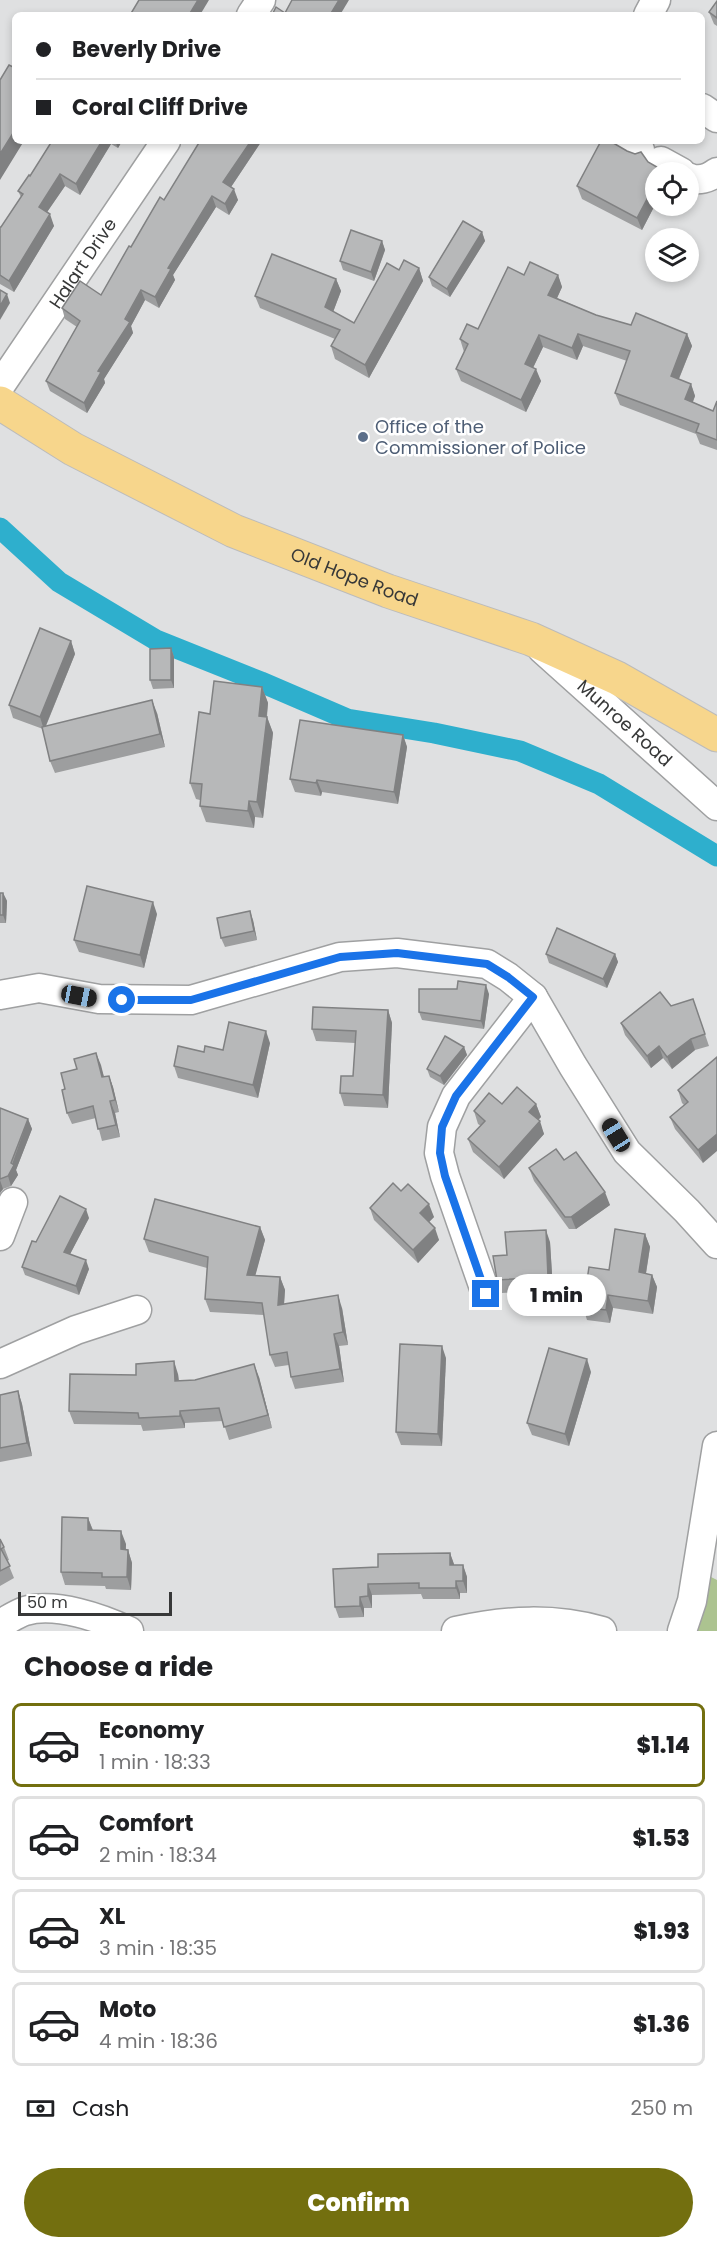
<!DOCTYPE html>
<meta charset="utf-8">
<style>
body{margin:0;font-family:Poppins,sans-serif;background:#f6f6f6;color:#202124;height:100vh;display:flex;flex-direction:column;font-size:22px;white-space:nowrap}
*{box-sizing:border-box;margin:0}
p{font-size:20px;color:#757577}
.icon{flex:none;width:33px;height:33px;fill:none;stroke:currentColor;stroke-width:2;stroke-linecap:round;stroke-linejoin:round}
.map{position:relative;height:1631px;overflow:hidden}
.details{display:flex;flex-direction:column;background:#fff;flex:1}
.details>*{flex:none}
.top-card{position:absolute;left:12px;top:12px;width:693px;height:132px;border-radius:9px;box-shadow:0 3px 9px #0003;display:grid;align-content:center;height:132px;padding:0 24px;background:#fff}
.tools{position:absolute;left:645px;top:162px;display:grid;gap:12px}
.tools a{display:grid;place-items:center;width:54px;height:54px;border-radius:50%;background:#fff;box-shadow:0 3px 9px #0003;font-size:30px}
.scale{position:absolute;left:18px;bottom:15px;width:154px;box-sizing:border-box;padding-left:6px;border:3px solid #373838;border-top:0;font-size:16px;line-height:21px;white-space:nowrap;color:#373838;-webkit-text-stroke:4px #fff;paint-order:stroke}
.end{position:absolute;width:27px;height:27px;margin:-14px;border:8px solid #1a73e8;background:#fff;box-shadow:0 0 0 3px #fff}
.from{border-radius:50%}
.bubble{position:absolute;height:42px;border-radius:21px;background:#fff;box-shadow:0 3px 9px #0003;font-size:20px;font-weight:800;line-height:42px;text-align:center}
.car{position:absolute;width:18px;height:36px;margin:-18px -9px;border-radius:8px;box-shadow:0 0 4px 2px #0007;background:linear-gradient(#222 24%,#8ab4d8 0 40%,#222 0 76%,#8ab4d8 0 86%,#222 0)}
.top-card b{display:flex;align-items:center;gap:21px;height:57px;font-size:22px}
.top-card b+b{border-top:2px solid #e0e0e0}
.top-card i{width:15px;height:15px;background:#202124}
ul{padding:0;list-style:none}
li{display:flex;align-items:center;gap:18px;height:84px;margin:0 12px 9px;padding:0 12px;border:3px solid #e0e0e0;border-radius:9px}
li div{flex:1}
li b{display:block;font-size:22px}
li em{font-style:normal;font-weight:800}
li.on{border-color:#736f0f}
li>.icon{width:54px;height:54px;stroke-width:1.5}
h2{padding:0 24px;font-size:27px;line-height:72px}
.pay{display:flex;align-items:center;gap:15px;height:66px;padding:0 24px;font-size:22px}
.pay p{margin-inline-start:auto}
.button{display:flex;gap:12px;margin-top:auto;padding:12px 24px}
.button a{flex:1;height:69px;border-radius:36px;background:#736f0f;color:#fff;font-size:24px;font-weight:800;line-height:69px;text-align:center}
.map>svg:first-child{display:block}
.green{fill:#acc390}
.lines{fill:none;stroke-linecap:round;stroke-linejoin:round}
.canal{stroke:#2eafcd;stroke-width:21}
.minor-casing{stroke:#9fa0a1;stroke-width:31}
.major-casing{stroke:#bbb;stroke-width:35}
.minor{stroke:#fff;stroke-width:28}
.major{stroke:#f7d68c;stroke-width:33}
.wall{fill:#9d9e9f}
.shaded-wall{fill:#808182}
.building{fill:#b7b8b9;stroke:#808182;stroke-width:1.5}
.route{stroke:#1a73e8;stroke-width:8}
.service-dot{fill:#5c6f8a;stroke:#fff;stroke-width:2}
.labels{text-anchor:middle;stroke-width:5;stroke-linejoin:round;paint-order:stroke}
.street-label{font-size:18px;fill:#373838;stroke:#fff}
.service-label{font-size:18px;fill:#4e5e75;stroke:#fff;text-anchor:start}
</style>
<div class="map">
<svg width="717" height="1631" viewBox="0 0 717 1631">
<rect width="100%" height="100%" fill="#dfe0e1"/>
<path class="green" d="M711 1577 717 1580V1631H693Z"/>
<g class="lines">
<path class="canal" d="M0 528 59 582 156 640 261 682 347 719 434 733 520 751 599 784 717 856"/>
<defs>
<g id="minor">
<path d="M251 15 261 0"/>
<path d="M648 15 656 0"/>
<path d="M702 108 717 118"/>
<path d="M625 141 640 150"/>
<path d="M661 161 681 172"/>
<path d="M688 177C698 182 709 178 717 172"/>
<path id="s1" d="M0 386 166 141"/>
<path id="s2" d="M542 649 717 806"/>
<path d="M0 995 39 988 99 999 191 1000 340 957 397 953 487 964 508 977 533 997 573 1066 627 1152 687 1211 717 1244"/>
<path d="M0 1236 13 1202"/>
<path d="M486 1294 445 1176 439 1153 442 1127 456 1096 533 997"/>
<path d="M0 1364 76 1330 137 1310"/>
<path d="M0 1624C8 1620 16 1614 25 1611 56 1602 101 1618 129 1631"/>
<path d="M456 1631C506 1620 553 1617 602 1631"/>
<path d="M682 1631 692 1601 717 1446"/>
</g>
<g id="major">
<path id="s3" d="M0 403 73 449 234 531 388 591 531 639 617 678 717 735"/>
</g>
</defs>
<use href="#minor" class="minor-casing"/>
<use href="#major" class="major-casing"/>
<use href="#minor" class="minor"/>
<use href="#major" class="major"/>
</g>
<g class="wall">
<path d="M717 1V26L714 24 709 12Z"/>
<path d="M52 141H122L118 148 111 144 80 195 65 186 47 212 54 226 14 292 0 284V227H1L21 197 18 191 30 176Z"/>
<path d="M261 142 231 187 238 200 229 215 216 207 173 275 175 280 159 308 145 300 131 326 133 333 104 379 105 383 87 413 50 391 46 381 77 327 65 319 62 308 101 295 131 247 164 200Z"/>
<path d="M627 151 635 154 656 172V203L642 230 582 199 577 186Z"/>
<path d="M482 232 485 241 450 297 432 286 429 277Z"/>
<path d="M382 241 385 250 374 281 343 270 340 261Z"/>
<path d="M419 268 423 281 369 378 335 359 331 346 335 339 260 308 255 296 336 279 341 291 333 312 354 323 399 270Z"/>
<path d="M524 275H558L562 287 557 298 596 315 631 325 687 334 692 346 679 379 691 384 695 396 693 402 713 411 717 401V450L700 444 696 434 620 405 615 393 627 361 583 346 577 360 543 347 533 368 541 381 526 412 461 381 456 369 464 352 460 339 478 329Z"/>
<path d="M71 641 75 654 46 726 157 713 165 747 55 773 50 761 43 729 13 718 9 705Z"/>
<path d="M171 648 174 657V688L153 689 150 680Z"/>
<path d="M262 687 268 703 267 717 273 733 263 818 255 817 254 828 206 822 200 806V800L196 799 190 783 210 714Z"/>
<path d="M403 735 407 747 398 804 322 792 321 796 295 792 290 779Z"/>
<path d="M0 893H3L7 901 6 923H0Z"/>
<path d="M157 914 144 968 79 952 74 940Z"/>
<path d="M253 920 257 940 225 947 221 938Z"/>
<path d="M546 954H615L618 962 607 988 549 963Z"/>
<path d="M457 989 489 994 484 1029 422 1020 419 1012Z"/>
<path d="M693 999 709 1046 695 1050 672 1069 663 1058 651 1068 625 1035 621 1023Z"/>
<path d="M388 1010 392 1023 388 1108 344 1106 340 1093 353 1076 355 1043 316 1041 312 1029Z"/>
<path d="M270 1043 258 1098 178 1078 174 1066 204 1052 223 1050Z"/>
<path d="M464 1047 467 1055 444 1085 430 1077 427 1069Z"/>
<path d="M96 1053 104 1077 109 1076 113 1087 119 1112 115 1113 120 1137 102 1141 96 1118 72 1124 67 1113 65 1089 77 1069Z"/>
<path d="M717 1057 703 1163 675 1129 670 1117 684 1105 682 1103 678 1090Z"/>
<path d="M502 1104H536L541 1117 538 1120 544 1134 504 1179 473 1152 468 1139 481 1126 478 1124 474 1111Z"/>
<path d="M0 1108 28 1119 32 1129 16 1170 18 1175 11 1186 3 1189 0 1193Z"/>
<path d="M564 1160 610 1205 576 1229H569L534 1181 529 1168Z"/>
<path d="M401 1191 434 1217 429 1222 439 1240 418 1263 374 1220 370 1208Z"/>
<path d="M89 1218 70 1254 89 1269 79 1295 25 1275 22 1267 36 1242Z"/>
<path d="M260 1227 265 1240 255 1275 280 1277 285 1290 284 1304 342 1308 348 1345 339 1346 344 1382 295 1389 291 1377 289 1365 275 1367 270 1355 264 1315 210 1312 205 1299 207 1268 149 1252 144 1239Z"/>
<path d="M645 1234 650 1247 646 1274 652 1275 657 1287 653 1314 613 1308 610 1323 587 1320 583 1307 609 1270Z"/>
<path d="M550 1242 553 1290 502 1293 497 1280 507 1255Z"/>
<path d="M446 1358 442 1446 401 1445 396 1432Z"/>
<path d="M591 1372 569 1446 532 1435 527 1423Z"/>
<path d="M178 1374 179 1381 259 1377 272 1428 229 1440 223 1421 185 1423V1428L143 1431 141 1425 74 1424 69 1411 136 1375Z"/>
<path d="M18 1391 22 1404 32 1456 0 1462V1395Z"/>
<path d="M88 1518 93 1530 126 1544V1550H128L132 1563 131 1590 106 1589 105 1586 65 1585 61 1572Z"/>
<path d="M0 1539 4 1547 9 1560 7 1561 14 1578 0 1586Z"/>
<path d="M450 1553 454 1565H463L467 1577V1593H460V1599H423L421 1594 372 1595V1608H364V1617L339 1618 335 1607 378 1567Z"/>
</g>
<g class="shaded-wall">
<path d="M198 0H209L200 15H189Z"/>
<path d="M339 0H349L340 15H330Z"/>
<path d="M15 130V141H24L0 180V154Z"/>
<path d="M102 141H110L111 144 80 195 76 184Z"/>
<path d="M115 141H122L118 148Z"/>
<path d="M251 141H260L261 142 227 193 223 182Z"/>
<path d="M60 174 65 186 43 218 39 207Z"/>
<path d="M656 182V203L642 230 637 218Z"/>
<path d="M234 189 238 200 229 215 225 204Z"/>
<path d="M212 196 216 207 173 275 175 280 159 308 155 297 168 268Z"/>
<path d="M50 214 54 226 14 292 9 281Z"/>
<path d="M482 232 485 241 450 297 447 289Z"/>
<path d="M382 241 385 250 374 281 371 272Z"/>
<path d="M419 268 423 281 369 378 365 365Z"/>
<path d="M558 275 562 287 553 307 548 295Z"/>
<path d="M336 279 341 291 330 320 325 307Z"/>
<path d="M141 290 145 300 131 326 133 333 104 379 105 383 87 413 84 403 98 371Z"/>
<path d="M7 294 10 303 0 320V306Z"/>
<path d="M578 334 583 346 577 360 572 348Z"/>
<path d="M687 334 692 346 675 388 671 376Z"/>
<path d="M539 335 543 347 529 376 525 364Z"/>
<path d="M536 369 541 381 526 412 521 400Z"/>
<path d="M691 384 695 396 689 411 685 399Z"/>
<path d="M71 641 75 654 44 730 40 717Z"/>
<path d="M171 648 174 657V688L171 680Z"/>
<path d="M262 687 268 703 265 732 259 716Z"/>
<path d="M152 700 157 713 165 747 160 734Z"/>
<path d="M267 717 273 733 263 818 257 802Z"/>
<path d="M403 735 407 747 398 804 394 792Z"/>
<path d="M317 780 322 792 321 796 316 783Z"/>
<path d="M249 801 255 817 254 828 248 811Z"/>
<path d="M3 893 7 901 6 923 3 915Z"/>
<path d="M153 902 157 914 144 968 140 955Z"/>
<path d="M250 911 253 920 257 940 254 931Z"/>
<path d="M615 954 618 962 607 988 603 979Z"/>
<path d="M486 985 489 994 484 1029 481 1021Z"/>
<path d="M388 1010 392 1023 388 1108 383 1095Z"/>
<path d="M266 1031 270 1043 258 1098 253 1085Z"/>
<path d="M691 1039 695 1050 672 1069 667 1057Z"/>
<path d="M659 1046 663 1058 651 1068 647 1056Z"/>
<path d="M464 1047 467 1055 444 1085 440 1076Z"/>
<path d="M96 1053 101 1065 107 1089 102 1077Z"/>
<path d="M109 1076 113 1087 119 1112 115 1100Z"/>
<path d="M110 1101 115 1113 120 1137 116 1125Z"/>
<path d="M536 1104 541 1117 534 1124 529 1112Z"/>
<path d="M28 1119 32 1129 16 1170 18 1175 11 1186 8 1176Z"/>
<path d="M540 1121 544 1134 504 1179 499 1167Z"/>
<path d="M717 1134V1151L703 1163 698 1150Z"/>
<path d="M0 1180 3 1189 0 1193Z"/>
<path d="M605 1192 610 1205 576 1229 571 1217Z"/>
<path d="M429 1204 434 1217 425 1226 420 1213Z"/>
<path d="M86 1209 89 1218 67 1260 64 1252Z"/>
<path d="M260 1227 265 1240 252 1288 247 1275Z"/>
<path d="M435 1228 439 1240 418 1263 413 1250Z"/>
<path d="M546 1230 550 1242 553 1290 548 1277Z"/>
<path d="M645 1234 650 1247 644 1285 639 1272Z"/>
<path d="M86 1260 89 1269 79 1295 76 1286Z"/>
<path d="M652 1275 657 1287 653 1314 648 1301Z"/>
<path d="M280 1277 285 1290 283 1317 278 1305Z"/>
<path d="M338 1295 342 1308 348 1345 343 1332Z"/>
<path d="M608 1295 613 1308 610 1323 606 1310Z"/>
<path d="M334 1334 339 1346 344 1382 340 1369Z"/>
<path d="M442 1346 446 1358 442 1446 438 1434Z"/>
<path d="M587 1359 591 1372 569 1446 565 1434Z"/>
<path d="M174 1361 178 1374 180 1394 175 1381Z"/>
<path d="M254 1364 259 1377 272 1428 268 1415Z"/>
<path d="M18 1391 22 1404 32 1456 27 1443Z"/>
<path d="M180 1411 185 1423V1428L180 1416Z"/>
<path d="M88 1518 93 1531 88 1530Z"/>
<path d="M121 1531 126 1544 125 1562 121 1549Z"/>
<path d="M128 1550 132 1563 131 1590 127 1577Z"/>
<path d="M450 1553 454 1564V1577L450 1565Z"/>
<path d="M463 1565 467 1577V1593L463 1581Z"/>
<path d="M456 1581 460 1593V1599L456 1588Z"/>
<path d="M368 1584 372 1595V1608L368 1596Z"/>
<path d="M360 1597 364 1608V1617L360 1606Z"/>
</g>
<g class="building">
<path d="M139 0H198L189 15H130Z"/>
<path d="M292 0H339L330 15H272L276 7 285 13Z"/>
<path d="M717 1V18L709 12Z"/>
<path d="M9 65 15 68V130L0 154V80Z"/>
<path d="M52 141H102L76 184 60 174 39 207 50 214 9 281 0 275V227H1L23 194 18 191 29 175 30 176Z"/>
<path d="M200 141H251L223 182 234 189 225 204 212 196 168 268 171 269 155 297 141 290 125 319 130 322 98 371 101 372 84 403 46 381 80 321 62 308 80 281 101 295 129 246 131 247 160 197 164 200Z"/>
<path d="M601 141H610L627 151 635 154 641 152 648 162 662 170 660 172H656V182L637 218 577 186Z"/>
<path d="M463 221 482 232 447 289 429 277Z"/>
<path d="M351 230 382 241 371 272 340 261Z"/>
<path d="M272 254 336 279 325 307 354 323 387 263 399 270 404 260 419 268 365 365 331 346 340 330 255 296Z"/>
<path d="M530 262 558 275 548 295 596 315 631 325 636 313 687 334 671 376 691 384 685 399 713 411 717 401V440L696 432 699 424 615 393 630 351 578 334 572 348 539 335 525 364 536 369 521 400 456 369 468 344 460 339 467 324 478 329 508 267 524 275Z"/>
<path d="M0 290 7 294 0 306Z"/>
<path d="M40 628 71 641 40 717 9 705Z"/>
<path d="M171 648V680H150V649Z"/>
<path d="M214 681 262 687 259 716 267 717 257 802 249 801 248 811 200 806 202 784 190 783 199 712 210 714Z"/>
<path d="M152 700 160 734 50 761 42 727Z"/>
<path d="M300 720 403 735 394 792 317 780 316 783 290 779Z"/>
<path d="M87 886 153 902 140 955 74 940Z"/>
<rect x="0" y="893" width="3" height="22"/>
<path d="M250 911 254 931 221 938 217 918Z"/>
<path d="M557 928 615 954 603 979 546 954Z"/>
<path d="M458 981 486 985 481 1021 419 1012V989H457Z"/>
<path d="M660 992 671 1006 693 999 705 1034 691 1039 667 1057 659 1046 647 1056 621 1023Z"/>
<path d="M313 1007 388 1010 383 1095 340 1093 341 1076H353L356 1031 312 1029Z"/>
<path d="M229 1022 266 1031 253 1085 174 1066 178 1046 204 1052 205 1046 223 1050Z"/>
<path d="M445 1036 464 1047 440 1076 427 1069Z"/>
<path d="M96 1053 102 1077 109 1076 115 1100 110 1101 116 1125 98 1129 93 1106 67 1113 62 1090 65 1089 61 1073 77 1069 74 1059Z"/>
<path d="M717 1057V1134L698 1150 670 1117 688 1102 678 1090Z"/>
<path d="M517 1087 536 1104 529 1112 540 1121 499 1167 468 1139 485 1121 474 1111 489 1093 502 1104Z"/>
<path d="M0 1108 28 1119 11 1163 14 1165 8 1176 0 1179Z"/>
<path d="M556 1149 564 1160 576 1152 605 1192 571 1217H565L529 1168Z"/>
<path d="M393 1183 401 1191 408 1184 429 1204 420 1213 435 1228 413 1250 370 1208Z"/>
<path d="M60 1196 86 1209 64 1252 86 1260 76 1286 22 1267 32 1241 36 1242Z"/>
<path d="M155 1199 260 1227 247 1275 280 1277 278 1305 338 1295 343 1332 334 1334 340 1369 291 1377 287 1352 270 1355 262 1303 205 1299 208 1257 144 1239Z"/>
<path d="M615 1229 645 1234 639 1272 652 1275 648 1301 608 1295 606 1310 583 1307 589 1267 609 1270Z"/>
<path d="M546 1230 548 1277 497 1280 493 1256 507 1255 505 1232Z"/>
<path d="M400 1344 442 1346 438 1434 396 1432Z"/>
<path d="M549 1348 587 1359 565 1434 527 1423Z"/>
<path d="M174 1361 175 1381 195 1380 254 1364 268 1415 224 1427 219 1408 180 1411V1416L139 1418 138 1413 69 1411 70 1374 136 1375V1364Z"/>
<path d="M18 1391 27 1443 0 1448V1395Z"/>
<path d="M62 1517 88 1518V1530L121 1531V1549L128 1550 127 1577H102V1573L61 1572Z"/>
<path d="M0 1539 4 1547 1 1549 10 1566 0 1571Z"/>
<path d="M450 1553V1565H463V1581H456V1588H419V1583L368 1584V1596L360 1597V1606L335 1607 333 1569 378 1567V1554Z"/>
</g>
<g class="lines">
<path class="route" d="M122 1000H191L340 957 397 953 487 964 508 977 533 997 456 1096 442 1127 440 1153 445 1176 486 1294"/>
</g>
<circle class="service-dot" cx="363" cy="437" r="6"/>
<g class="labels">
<g class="street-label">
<text dy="6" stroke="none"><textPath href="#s1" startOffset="148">Halart Drive</textPath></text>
<text dy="6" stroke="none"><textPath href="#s3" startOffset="396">Old Hope Road</textPath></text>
<text dy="6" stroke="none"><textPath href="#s2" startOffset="111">Munroe Road</textPath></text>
</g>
<g class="service-label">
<text x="375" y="433">Office of the<tspan x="375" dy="21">Commissioner of Police</tspan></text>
</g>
</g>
</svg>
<div class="tools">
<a><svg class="icon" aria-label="locate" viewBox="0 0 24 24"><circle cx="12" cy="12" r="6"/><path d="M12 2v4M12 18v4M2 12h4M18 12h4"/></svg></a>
<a><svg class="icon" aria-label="layers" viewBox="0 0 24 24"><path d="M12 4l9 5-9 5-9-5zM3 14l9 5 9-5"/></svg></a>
</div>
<div class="scale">50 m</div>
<i class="end from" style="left:122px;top:1000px"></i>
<i class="end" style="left:486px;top:1294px"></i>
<div class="bubble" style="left:507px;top:1274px;width:99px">1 min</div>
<i class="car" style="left:79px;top:996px;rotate:101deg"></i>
<i class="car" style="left:616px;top:1135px;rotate:328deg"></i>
<div class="top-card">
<b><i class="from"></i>Beverly Drive</b>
<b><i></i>Coral Cliff Drive</b>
</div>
</div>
<section class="details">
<h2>Choose a ride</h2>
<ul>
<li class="on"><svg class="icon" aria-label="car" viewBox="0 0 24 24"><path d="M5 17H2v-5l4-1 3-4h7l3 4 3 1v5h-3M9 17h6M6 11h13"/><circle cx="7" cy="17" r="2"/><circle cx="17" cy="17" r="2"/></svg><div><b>Economy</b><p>1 min · 18:33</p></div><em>$1.14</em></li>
<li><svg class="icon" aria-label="car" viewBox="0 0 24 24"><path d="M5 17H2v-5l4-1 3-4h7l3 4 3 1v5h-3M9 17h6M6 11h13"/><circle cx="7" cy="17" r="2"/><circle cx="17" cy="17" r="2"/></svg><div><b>Comfort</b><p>2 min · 18:34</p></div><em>$1.53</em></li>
<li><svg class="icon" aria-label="car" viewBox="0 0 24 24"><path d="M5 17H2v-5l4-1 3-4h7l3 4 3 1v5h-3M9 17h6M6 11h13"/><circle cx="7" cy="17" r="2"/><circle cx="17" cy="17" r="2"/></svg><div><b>XL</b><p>3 min · 18:35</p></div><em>$1.93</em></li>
<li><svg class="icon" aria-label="car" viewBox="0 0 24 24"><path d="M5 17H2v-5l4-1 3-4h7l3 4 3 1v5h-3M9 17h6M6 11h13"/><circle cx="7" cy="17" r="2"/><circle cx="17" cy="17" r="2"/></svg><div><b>Moto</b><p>4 min · 18:36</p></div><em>$1.36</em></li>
</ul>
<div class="pay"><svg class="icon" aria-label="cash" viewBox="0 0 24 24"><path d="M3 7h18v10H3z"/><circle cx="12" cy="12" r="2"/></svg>Cash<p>250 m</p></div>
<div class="button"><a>Confirm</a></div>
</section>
